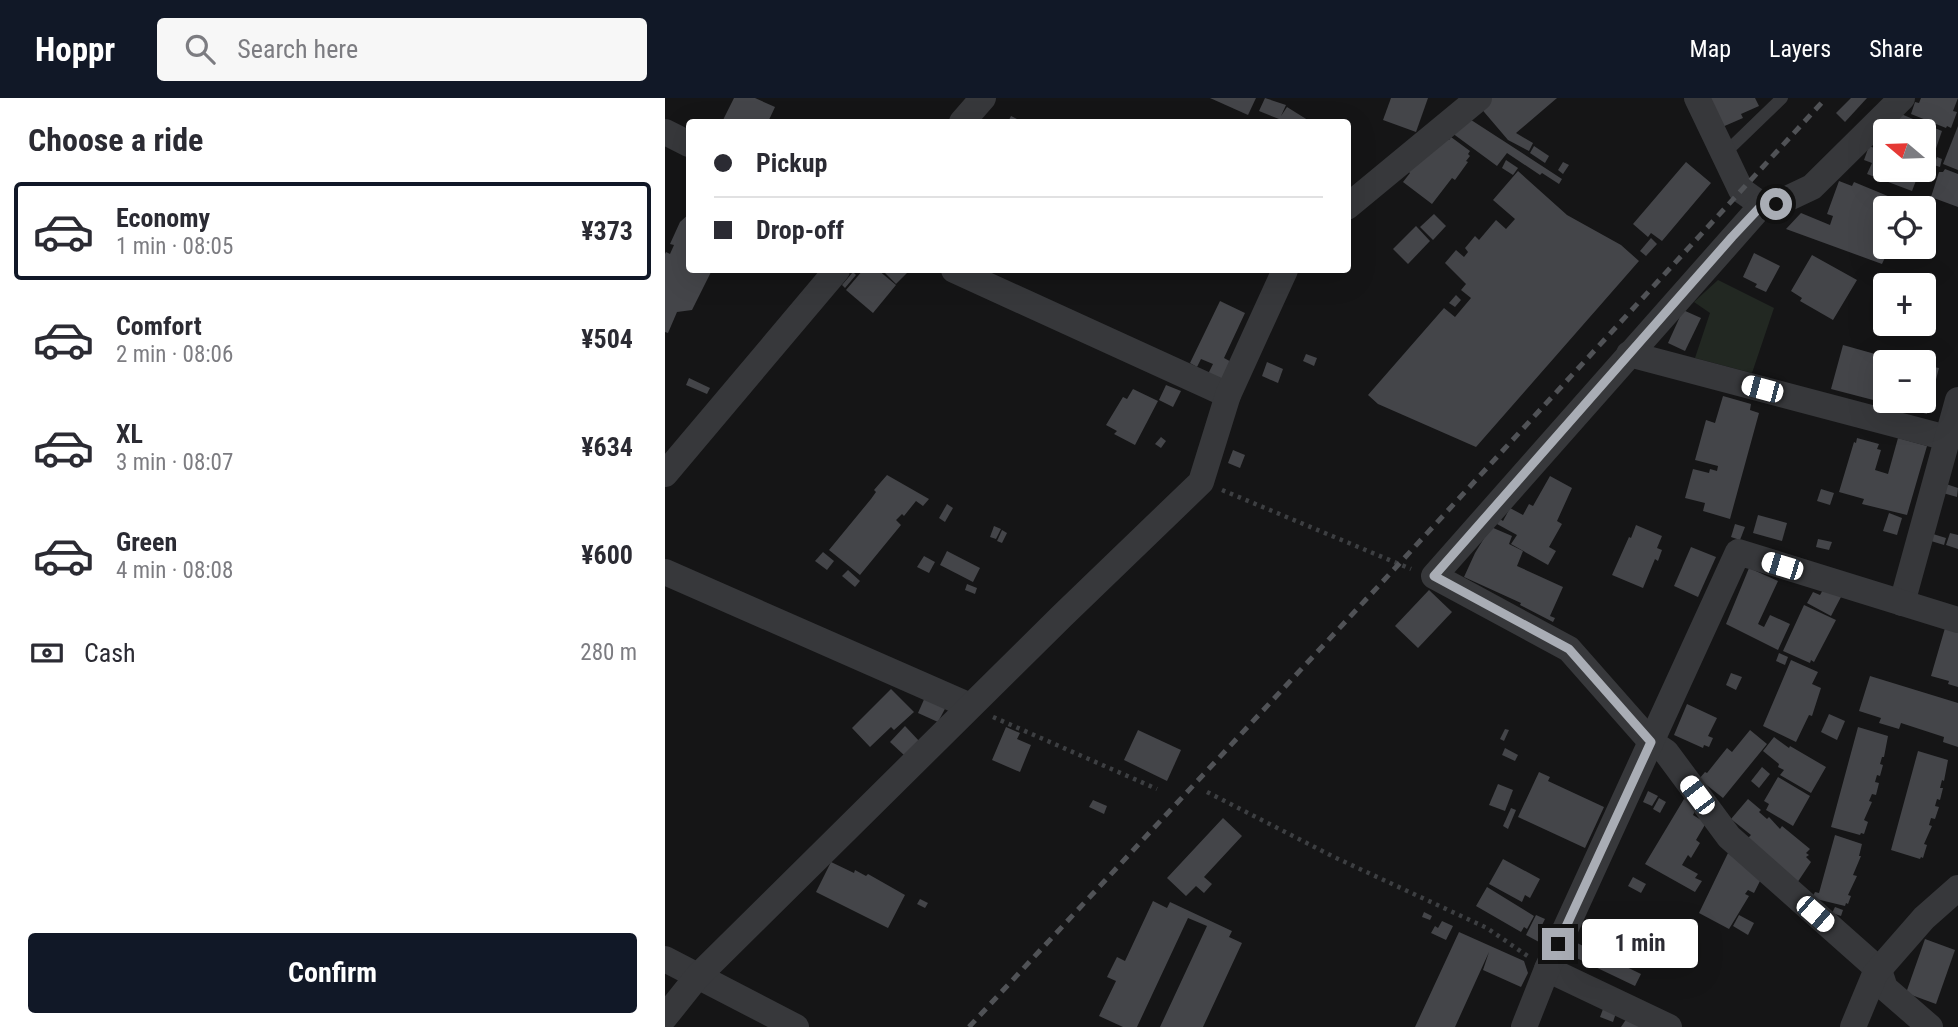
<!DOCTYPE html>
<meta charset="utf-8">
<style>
body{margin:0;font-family:"Roboto Condensed",sans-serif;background:#f7f7f7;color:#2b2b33;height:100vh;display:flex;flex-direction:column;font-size:26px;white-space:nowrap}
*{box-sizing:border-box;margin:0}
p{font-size:23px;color:#7c7c81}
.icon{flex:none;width:38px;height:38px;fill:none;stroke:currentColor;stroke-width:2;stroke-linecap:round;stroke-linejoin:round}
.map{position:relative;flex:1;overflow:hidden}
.side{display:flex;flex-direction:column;background:#fff;width:665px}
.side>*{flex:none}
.top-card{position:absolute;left:21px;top:21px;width:665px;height:154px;border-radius:7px;box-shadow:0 7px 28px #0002;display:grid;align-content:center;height:154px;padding:0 28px;background:#fff}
.needle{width:46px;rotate:289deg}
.buttons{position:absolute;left:1208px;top:21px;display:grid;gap:14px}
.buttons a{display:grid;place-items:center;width:63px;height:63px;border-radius:7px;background:#fff;box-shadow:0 7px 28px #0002;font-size:35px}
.end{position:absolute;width:32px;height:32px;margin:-16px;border:9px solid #a9adb5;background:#111;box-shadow:0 0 0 4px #111}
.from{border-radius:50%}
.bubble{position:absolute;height:49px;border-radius:7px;background:#fff;box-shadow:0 7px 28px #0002;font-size:23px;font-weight:700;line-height:49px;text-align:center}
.car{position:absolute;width:21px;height:42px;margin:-21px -10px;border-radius:9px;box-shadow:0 0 5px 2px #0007;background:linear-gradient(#fff 24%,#345 0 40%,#fff 0 76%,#345 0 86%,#fff 0)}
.top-card b{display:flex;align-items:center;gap:24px;height:66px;font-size:26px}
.top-card b+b{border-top:2px solid #e1e1e2}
.top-card i{width:18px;height:18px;background:#2b2b33}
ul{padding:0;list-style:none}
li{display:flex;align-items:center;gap:21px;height:98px;margin:0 14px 10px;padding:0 14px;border:4px solid transparent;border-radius:7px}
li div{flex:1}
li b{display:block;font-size:26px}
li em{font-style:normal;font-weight:700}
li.selected{border-color:#111827}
li>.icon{width:63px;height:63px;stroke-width:1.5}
h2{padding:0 28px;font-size:32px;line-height:84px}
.pay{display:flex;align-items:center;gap:18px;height:77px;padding:0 28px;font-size:26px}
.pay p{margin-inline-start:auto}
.primary-button{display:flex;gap:14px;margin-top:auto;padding:14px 28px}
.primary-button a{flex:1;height:80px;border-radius:7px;background:#111827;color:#fff;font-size:28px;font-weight:700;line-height:80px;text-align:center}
header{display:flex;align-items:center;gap:42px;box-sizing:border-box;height:98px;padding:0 35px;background:#111827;color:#fff}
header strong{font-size:33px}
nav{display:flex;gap:38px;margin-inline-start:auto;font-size:24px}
.search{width:490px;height:63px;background:#f7f7f7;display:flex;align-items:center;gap:18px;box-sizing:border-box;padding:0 24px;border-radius:7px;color:#7c7c81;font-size:26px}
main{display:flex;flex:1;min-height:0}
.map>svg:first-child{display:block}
.green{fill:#222822}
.building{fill:#444549}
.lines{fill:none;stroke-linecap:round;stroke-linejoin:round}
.path{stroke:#3d3f42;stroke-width:4.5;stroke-dasharray:3.5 5;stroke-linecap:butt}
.service{stroke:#37383b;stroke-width:12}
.minor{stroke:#37383b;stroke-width:26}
.rail{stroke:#505256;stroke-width:5;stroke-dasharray:9 7;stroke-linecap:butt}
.route{stroke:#a9adb5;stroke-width:9}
</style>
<header>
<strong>Hoppr</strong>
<div class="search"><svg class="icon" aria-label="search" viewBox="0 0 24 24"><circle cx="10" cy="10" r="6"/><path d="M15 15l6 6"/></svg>Search here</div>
<nav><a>Map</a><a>Layers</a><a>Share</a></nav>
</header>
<main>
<section class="side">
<h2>Choose a ride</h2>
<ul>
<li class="selected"><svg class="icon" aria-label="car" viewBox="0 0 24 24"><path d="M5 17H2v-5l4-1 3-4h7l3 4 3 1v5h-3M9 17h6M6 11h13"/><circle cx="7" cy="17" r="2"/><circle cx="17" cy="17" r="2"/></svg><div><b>Economy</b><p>1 min · 08:05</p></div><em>¥373</em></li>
<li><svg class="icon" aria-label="car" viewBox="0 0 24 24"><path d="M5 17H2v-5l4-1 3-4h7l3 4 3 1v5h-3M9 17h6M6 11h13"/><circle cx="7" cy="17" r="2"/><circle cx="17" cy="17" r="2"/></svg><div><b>Comfort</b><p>2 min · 08:06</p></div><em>¥504</em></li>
<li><svg class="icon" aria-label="car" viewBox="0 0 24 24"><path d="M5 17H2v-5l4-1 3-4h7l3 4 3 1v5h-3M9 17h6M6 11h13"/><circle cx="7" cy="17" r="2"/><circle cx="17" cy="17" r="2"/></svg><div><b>XL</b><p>3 min · 08:07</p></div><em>¥634</em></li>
<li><svg class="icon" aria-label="car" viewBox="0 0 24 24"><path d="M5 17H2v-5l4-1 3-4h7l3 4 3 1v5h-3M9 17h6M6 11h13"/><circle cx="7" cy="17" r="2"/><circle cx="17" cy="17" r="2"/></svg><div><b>Green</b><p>4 min · 08:08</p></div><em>¥600</em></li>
</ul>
<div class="pay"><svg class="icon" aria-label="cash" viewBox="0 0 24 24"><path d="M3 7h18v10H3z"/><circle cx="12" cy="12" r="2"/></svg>Cash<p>280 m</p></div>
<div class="primary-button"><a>Confirm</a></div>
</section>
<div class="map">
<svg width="1293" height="929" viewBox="0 0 1293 929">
<rect width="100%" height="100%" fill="#151516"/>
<path class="green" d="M1053 182 1109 210 1087 275 1030 260 1045 215 1029 204Z"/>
<g class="building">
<path d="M69 0H90L110 9 103 24H57Z"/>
<path d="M545 0H591L583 17Z"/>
<path d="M600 0 621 7 616 18 622 9 646 24H612L614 21 594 13Z"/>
<path d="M726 0H763L751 34 718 22Z"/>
<path d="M823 0H892L851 35 868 45 864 53 843 42 814 8Z"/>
<path d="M1042 0H1090L1094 8 1076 16 1078 20 1055 30Z"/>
<path d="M1186 0H1202L1180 24 1171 15Z"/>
<path d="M1256 0H1293L1288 13 1292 14 1286 30 1282 28 1281 30 1246 16 1250 4 1254 5Z"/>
<path d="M1236 16 1277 33 1266 65 1258 63V33H1233L1235 28 1247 32 1248 29 1233 23Z"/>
<path d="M346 18 358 24H343Z"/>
<path d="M800 18 897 81 894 86 877 75 875 77 842 55 832 68 783 32Z"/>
<path d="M1293 28V72L1278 66Z"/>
<path d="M781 39 784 42 786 39 805 53 803 56 805 58 801 63 803 64 790 82 787 80 767 106 738 84 745 75 740 70Z"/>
<path d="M869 48 884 58 880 65 865 55Z"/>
<path d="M1204 48 1220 54V72H1255L1247 93 1202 76 1207 65 1199 62Z"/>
<path d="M1272 59 1277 61 1275 69 1269 67Z"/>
<path d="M841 62 853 70 848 77 837 70Z"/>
<path d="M898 64 904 67 898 76 893 72Z"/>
<path d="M1021 64 1046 85 997 143 986 135 983 139 968 126Z"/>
<path d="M1280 71 1293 76V109L1266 99 1274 74H1278Z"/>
<path d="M853 73 902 117 956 147 974 163 811 349 713 306 703 297 779 210 790 219 806 200 796 192 801 186 780 165 791 152 799 159 803 154 800 150 810 138 814 142 831 122 841 131 850 121 828 102Z"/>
<path d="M1174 83 1187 88 1189 84 1230 101 1227 110H1220V129L1216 138 1212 136 1209 144 1224 151 1217 166 1121 131 1136 115 1165 127 1168 118 1162 116Z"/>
<path d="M24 116V172H47L27 212 12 214 3 235 0 234V156L1 154 5 156 9 147 5 146 15 124Z"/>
<path d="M769 116 781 128 768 142 755 129Z"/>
<path d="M751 128 765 143 743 166 728 151Z"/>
<path d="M986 140 992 146 981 158 975 153Z"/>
<path d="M1089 155 1115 168 1101 194 1090 189 1092 186 1078 179Z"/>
<path d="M1147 157 1192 182 1168 222 1135 203 1137 200 1126 193Z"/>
<path d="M198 172H213L231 187 208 215 181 192Z"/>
<path d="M221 172H245L231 186 219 174Z"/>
<path d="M188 174 191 177 180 190 177 187Z"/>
<path d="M791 197 796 202 790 209 784 205Z"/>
<path d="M555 203 580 215 559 260 572 267 563 285 543 276 548 266 536 261 532 269 525 265Z"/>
<path d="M1018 212 1036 220 1020 253 1003 245Z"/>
<path d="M1178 247 1235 263 1237 256 1258 261 1257 264H1220V303H1258V273L1261 274 1263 268 1274 270 1262 316 1166 291Z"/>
<path d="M641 256 652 260 649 268 638 263Z"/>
<path d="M602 264 618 271 613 285 597 278Z"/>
<path d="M24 280 45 290 42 296 21 287Z"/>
<path d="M501 287 516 293 508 309 494 302Z"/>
<path d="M468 291 493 303 470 347 449 336 452 333 441 327 458 299 462 301Z"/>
<path d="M1058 298 1086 306 1085 312 1094 315 1065 421 1038 413 1040 405 1020 400 1028 371 1044 375 1045 371 1052 373 1053 368 1030 362 1041 322 1050 325Z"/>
<path d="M496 339 501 343 496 350 490 346Z"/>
<path d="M1192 340 1214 346 1212 351 1216 352 1210 372 1223 376 1233 340 1262 348 1242 417 1197 406 1199 401 1174 394 1189 344 1191 345Z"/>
<path d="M568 352 580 357 575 370 563 365Z"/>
<path d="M222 377 264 401 258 408 251 403 239 418 237 416 231 422 236 427 195 477 164 452 206 401 211 394 209 392Z"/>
<path d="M885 378 907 390 892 423 897 426 884 449 891 453 883 467 846 446 852 437 832 426 835 421 838 423 845 410 858 417 864 406 868 408Z"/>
<path d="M1281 386 1293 390 1292 399 1278 395Z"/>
<path d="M1156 391 1169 395 1165 407 1152 403Z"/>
<path d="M282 406 288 410 280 424 274 420Z"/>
<path d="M1224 415 1237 420 1232 437 1218 433Z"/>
<path d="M1093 417 1122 425 1117 443 1088 435Z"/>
<path d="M1070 426 1080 429 1075 442 1066 439Z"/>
<path d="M971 427 997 438 992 450 997 452 993 463 990 461 978 490 947 477 964 439 966 440Z"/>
<path d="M329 428 336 431 331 441 325 439Z"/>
<path d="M826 429 847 438 844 446 858 453 852 468 898 489 885 518 890 520 888 524 855 507 856 505 799 479 810 455Z"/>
<path d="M337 432 342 435 337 445 332 443Z"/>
<path d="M1285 435 1293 437V451L1281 447Z"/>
<path d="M1268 436 1281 440 1279 447 1266 443Z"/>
<path d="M1153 441 1167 444 1164 452 1151 449Z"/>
<path d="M1026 449 1051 459 1033 499 1009 488Z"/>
<path d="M282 453 315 470 308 484 275 467Z"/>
<path d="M158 454 169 463 162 472 150 463Z"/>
<path d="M259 458 270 464 264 475 252 469Z"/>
<path d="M1084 470 1113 483 1093 526 1099 529 1105 517 1125 526 1113 552 1061 526Z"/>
<path d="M183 472 195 483 190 489 177 478Z"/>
<path d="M302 486 312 490 310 496 300 492Z"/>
<path d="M1159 490 1176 499 1166 518 1142 505 1148 494 1155 497Z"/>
<path d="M764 492 787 514 753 550 730 528Z"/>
<path d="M1139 507 1171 522 1149 564 1146 562 1145 565 1118 553Z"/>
<path d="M1280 530 1293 534V589L1283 586 1284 583 1266 578Z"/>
<path d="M1114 555 1123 559 1120 567 1111 563Z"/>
<path d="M1126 562 1153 574 1147 586 1156 590 1147 618 1144 617 1131 644 1098 628Z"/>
<path d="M1066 575 1077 579 1071 592 1061 587Z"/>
<path d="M1205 578 1293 605V649L1278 644 1279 639 1236 625 1234 631 1214 625 1216 620 1194 613Z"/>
<path d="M226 591 249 614 229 632 226 629 205 649 187 630Z"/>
<path d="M261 597 282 607 273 624 253 615Z"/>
<path d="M1022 606 1052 620 1043 638 1048 640 1044 649 1039 647 1038 650 1009 637Z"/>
<path d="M1164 616 1180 623 1172 642 1156 634Z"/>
<path d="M240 628 255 644 240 658 225 644Z"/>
<path d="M341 629 355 635 352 641 366 647 355 674 327 662Z"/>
<path d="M1193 629 1223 638 1219 659H1217L1215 666 1218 667 1215 678 1212 677 1210 684 1214 685 1211 697 1207 696 1204 703 1207 704 1199 722 1203 724 1199 736 1196 735 1195 737 1166 729Z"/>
<path d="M840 631 844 632 839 643 835 641Z"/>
<path d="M473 632 516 652 502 683 459 662Z"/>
<path d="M1085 632 1102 646 1058 700 1034 681 1040 674 1042 675 1062 650 1067 654Z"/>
<path d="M1109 639 1124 650 1125 648 1161 669 1146 695 1115 677 1119 672 1113 669 1114 666 1098 653Z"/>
<path d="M840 650 853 657 850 663 837 657Z"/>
<path d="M1253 653 1283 662 1279 683 1277 682 1275 690H1278L1275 702 1272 701 1270 708 1274 709 1270 721 1266 720 1264 727 1267 728 1259 746 1262 747 1258 760 1256 759 1255 761 1226 752Z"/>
<path d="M1097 669 1105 676 1094 690 1086 683Z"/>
<path d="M874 674 885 679 883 683 939 709 920 750 853 719Z"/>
<path d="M1113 679 1145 698 1128 728 1101 712 1104 706 1099 703Z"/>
<path d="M833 686 848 692 840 713 824 707Z"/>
<path d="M983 693 993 698 987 708 978 704Z"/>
<path d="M994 700 1001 704 995 715 988 711Z"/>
<path d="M1019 701 1032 709 1028 717 1041 725 1031 742 1035 745 1026 760 1023 757 1017 767 1033 776 1030 780 1037 783 1030 794 980 766Z"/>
<path d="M1083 701 1096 712 1094 714 1102 721 1104 719 1115 731 1117 728 1145 751 1141 755 1144 757 1141 759 1146 764 1132 785 1083 740 1086 737 1066 721Z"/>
<path d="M428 702 442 708 439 716 424 709Z"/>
<path d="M846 710 851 712 843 731 838 728Z"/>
<path d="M558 720 577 738 539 779 547 786 539 795 531 788 521 798 502 780Z"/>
<path d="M1170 737 1197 746 1194 758H1196L1188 777 1192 778 1183 797 1186 798 1183 806 1181 805 1180 808 1147 800 1150 794 1154 795Z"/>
<path d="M1063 755 1096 781 1089 795 1083 792 1080 796 1084 798 1064 831 1034 815Z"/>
<path d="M838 761 875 781 865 800 860 797 857 804 824 786Z"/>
<path d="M166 764 189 775 190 772 201 778 203 776 240 797 223 830 151 794Z"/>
<path d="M968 779 981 786 976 795 963 788Z"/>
<path d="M822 789 869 818 862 831 859 829 856 834 811 808Z"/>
<path d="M255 801 263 805 260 810 252 806Z"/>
<path d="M488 803 502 810 505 804 567 833 564 839 577 845 538 929H495L542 828 523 820 472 929H458L434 918 451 883 442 879 452 859 460 863Z"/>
<path d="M1170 809 1178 812 1176 818 1167 815Z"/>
<path d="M759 814 767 818 765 822 757 819Z"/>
<path d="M871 817 880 821 877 827 882 830 874 844 861 837Z"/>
<path d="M1074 817 1089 825 1083 837 1068 828Z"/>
<path d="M777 823 788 828 781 842 766 835 770 828 773 830Z"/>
<path d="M794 834 859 863 863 875 856 889 818 872 824 854 790 929H750Z"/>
<path d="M1260 841 1290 852 1271 906 1241 895Z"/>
<path d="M910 844 976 876 970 888 901 855 905 848 908 849Z"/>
<path d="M938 911 951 915 948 924 935 919Z"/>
<path d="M962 920 979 929H956Z"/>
</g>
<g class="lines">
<g class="path">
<path d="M557 392 746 471"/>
<path d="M328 619 492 691"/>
<path d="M542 694 667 758 822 830 864 859"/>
</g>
<path class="service" d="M1059 56 1117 0"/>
<g class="minor">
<path d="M1032 0 1076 92 1097 107 1111 106 1147 89 1237 0"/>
<path d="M297 24 318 0"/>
<path d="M0 34 24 46"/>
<path d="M1097 107 769 478 904 551 986 644 1001 654 1064 739 1214 872 1220 890 1265 929"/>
<path d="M682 109 814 0"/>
<path d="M289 172 563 297"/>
<path d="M964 256 1282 340"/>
<path d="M0 376 172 172"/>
<path d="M0 474 305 608"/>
<path d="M1237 505 1293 302"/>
<path d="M0 861 131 929"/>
<path d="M882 871 1004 929"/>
<path d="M0 919 32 879 397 518 536 384 563 297 620 172"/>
<path d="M859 929 882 871 1073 454 1293 522"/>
<path d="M1188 929 1210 876 1259 820 1293 790"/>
</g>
<path class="rail" d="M304 929 733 467 1161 0"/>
</g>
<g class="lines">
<path class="route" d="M893 846 986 644 904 551 769 478 1067 139 1097 107 1111 106"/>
</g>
</svg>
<div class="buttons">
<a><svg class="needle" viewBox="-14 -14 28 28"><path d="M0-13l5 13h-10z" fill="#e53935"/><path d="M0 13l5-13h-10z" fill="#7c7c81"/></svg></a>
<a><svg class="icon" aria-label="locate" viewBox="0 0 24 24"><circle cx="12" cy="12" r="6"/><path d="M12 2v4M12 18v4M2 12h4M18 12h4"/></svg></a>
<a>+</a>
<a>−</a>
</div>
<i class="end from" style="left:1111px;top:106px"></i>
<i class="end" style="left:893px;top:846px"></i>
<div class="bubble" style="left:917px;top:821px;width:116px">1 min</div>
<i class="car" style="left:1097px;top:291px;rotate:285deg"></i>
<i class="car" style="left:1117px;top:468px;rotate:287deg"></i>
<i class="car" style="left:1032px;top:697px;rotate:323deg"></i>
<i class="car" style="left:1150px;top:816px;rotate:131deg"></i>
<div class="top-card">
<b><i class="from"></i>Pickup</b>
<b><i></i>Drop-off</b>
</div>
</div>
</main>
